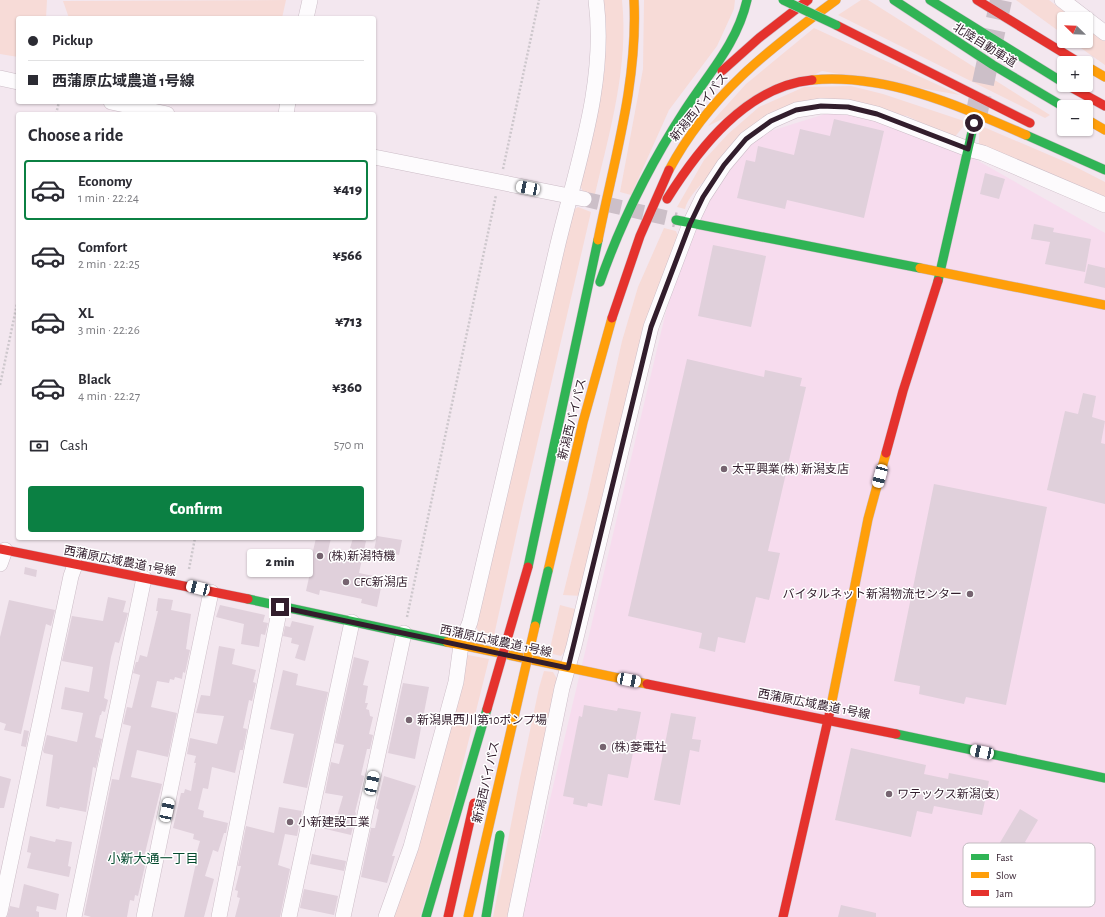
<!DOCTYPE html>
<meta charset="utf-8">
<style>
body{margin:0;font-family:"Alegreya Sans","Noto Sans JP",sans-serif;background:#f2f2f3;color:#2b2b33;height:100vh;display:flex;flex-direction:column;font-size:15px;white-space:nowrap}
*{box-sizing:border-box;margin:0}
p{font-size:13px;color:#7c7c81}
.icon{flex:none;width:22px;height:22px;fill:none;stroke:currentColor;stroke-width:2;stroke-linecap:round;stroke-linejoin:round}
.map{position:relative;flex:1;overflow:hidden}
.panel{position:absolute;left:16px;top:112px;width:360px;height:428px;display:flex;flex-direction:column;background:#fff;border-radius:4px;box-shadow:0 1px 3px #0004}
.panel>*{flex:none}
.guide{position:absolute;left:16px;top:16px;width:360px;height:88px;border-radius:4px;box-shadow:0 1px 3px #0004;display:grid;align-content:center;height:88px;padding:0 12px;background:#fff}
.needle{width:26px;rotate:293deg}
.fabs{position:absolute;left:1057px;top:12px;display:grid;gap:8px}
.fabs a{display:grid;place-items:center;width:36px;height:36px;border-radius:4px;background:#fff;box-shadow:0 1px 3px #0004;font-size:20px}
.end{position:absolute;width:18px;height:18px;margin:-9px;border:5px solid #321d2c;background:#fff;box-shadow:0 0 0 2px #fff}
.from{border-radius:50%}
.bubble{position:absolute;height:28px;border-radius:4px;background:#fff;box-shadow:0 1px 3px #0004;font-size:13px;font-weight:800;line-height:28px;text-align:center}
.car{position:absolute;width:12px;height:24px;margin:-12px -6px;border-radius:5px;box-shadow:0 0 3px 1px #0007;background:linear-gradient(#fff 24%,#345 0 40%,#fff 0 76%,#345 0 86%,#fff 0)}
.guide b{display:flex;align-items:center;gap:14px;height:38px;font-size:15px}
.guide b+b{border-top:1px solid #e1e1e2}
.guide i{width:10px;height:10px;background:#2b2b33}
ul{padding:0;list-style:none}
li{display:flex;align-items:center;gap:12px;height:60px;margin:0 8px 6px;padding:0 4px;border:2px solid transparent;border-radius:4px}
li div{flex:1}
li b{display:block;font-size:15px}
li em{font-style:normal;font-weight:800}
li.active{border-color:#0b8043}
li>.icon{width:36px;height:36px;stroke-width:1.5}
h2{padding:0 12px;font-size:18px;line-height:48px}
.pay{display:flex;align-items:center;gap:10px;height:44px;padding:0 12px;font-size:15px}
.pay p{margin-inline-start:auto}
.button{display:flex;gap:8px;margin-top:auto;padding:8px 12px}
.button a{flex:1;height:46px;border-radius:4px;background:#0b8043;color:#fff;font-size:16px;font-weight:800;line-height:46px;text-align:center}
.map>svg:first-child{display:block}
.built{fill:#f7dcee}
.green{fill:#f7dbd7}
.building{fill:#e0d0db}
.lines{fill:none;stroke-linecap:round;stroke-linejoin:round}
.street-tunnel{stroke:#ccbfc8;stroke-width:15;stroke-dasharray:15 8;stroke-linecap:butt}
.secondary-tunnel{stroke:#ccbfc8;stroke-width:22;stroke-dasharray:22 11;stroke-linecap:butt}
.street-casing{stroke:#ccbdc7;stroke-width:16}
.fast-casing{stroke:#ccbdc7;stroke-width:10}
.slow-casing{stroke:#ccbdc7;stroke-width:10}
.jam-casing{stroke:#ccbdc7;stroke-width:10}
.path{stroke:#cdc7cc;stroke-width:2.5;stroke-dasharray:2 2;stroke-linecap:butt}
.street{stroke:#fdfbfd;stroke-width:15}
.fast{stroke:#30b455;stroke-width:9}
.slow{stroke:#ff9f0a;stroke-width:9}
.jam{stroke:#e5322d;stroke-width:9}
.fast-bridge-casing{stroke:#ccbdc7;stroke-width:10;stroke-linecap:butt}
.slow-bridge-casing{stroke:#ccbdc7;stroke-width:10;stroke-linecap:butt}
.jam-bridge-casing{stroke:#ccbdc7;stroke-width:10;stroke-linecap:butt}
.fast-bridge{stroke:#30b455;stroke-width:9}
.slow-bridge{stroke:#ff9f0a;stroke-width:9}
.jam-bridge{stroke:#e5322d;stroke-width:9}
.route{stroke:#321d2c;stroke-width:5}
.poi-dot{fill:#766470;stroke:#fff;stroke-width:1.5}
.labels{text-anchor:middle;stroke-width:3;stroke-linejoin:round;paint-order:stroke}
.street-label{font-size:12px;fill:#321d2c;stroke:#fff}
.poi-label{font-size:12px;fill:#321d2c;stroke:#fff;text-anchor:start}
.neighbourhood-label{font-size:13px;fill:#044a2e;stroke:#fff}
.key{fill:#fff;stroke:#c2bbc0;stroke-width:1}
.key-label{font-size:11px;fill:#321d2c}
</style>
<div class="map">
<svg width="1105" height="917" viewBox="0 0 1105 917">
<rect width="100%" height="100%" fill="#f3e7ef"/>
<path class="built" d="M828 113 908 121 1105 233V917H522L692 202 755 136Z"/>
<g class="green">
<path d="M0 0H47L46 18H18V57L0 54Z"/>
<path d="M286 0 282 18H69L63 1Z"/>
<path d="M603 0H622C629 65 610 131 595 194L583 192 579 182 605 68V9Z"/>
<path d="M644 0H735L734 9 717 46 669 110 631 195 620 192 643 69Z"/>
<path d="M861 0H868L1050 115 1045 118 838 15Z"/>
<path d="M1016 0H1049L1074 19H1064V35Z"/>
<path d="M814 28 960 95 822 71 708 126 746 84Z"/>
<path d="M1086 28 1105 41V65L1071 41H1086Z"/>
<path d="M851 86 883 94 967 122 954 138 907 116 803 104C777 123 691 180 685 209L677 207 704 160 728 134 759 107 804 87Z"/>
<path d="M979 125 1068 163 1105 182V204L979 148Z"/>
<path d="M578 207 591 212 521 513 493 640 482 638 475 625 511 479 550 299 573 210Z"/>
<path d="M664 228 676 231 678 236 582 596 563 595 587 498 622 341 638 287Z"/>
<path d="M560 605 575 609C580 625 571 643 561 656L549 653Z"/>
<path d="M468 655 489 659 451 811 420 917H392L463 662Z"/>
<path d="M544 671 553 672 559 682 510 917H493L520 778 539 688Z"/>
</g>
<g class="building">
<path d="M834 119 884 131 864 218 787 200 785 209 737 198 746 160 755 162 758 146 794 155 800 129 830 136Z"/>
<path d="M985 173 1005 179 999 199 980 194Z"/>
<path d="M1034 224 1054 228 1053 232 1091 239 1085 272 1045 264 1050 242 1031 239Z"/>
<path d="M713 245 766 256 751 327 698 316Z"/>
<path d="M1088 264 1105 268V288L1084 283Z"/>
<path d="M687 359 764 377 765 370 802 378 800 386 806 387 768 551 780 553 769 600 756 597 745 643 718 637 715 652 699 648 702 633 628 616Z"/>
<path d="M1083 393 1096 396 1092 417 1105 421 1101 443 1105 444V504L1047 490 1065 411 1078 414Z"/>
<path d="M934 484 1047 507 1006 705 966 697 964 704 919 694 920 686 894 681Z"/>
<path d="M377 536 402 540 399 555 374 550Z"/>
<path d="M316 538H331L328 551 348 555 353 538 366 541 359 573 383 578 377 607 361 603 362 599 320 590 319 595 306 591 310 573H308Z"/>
<path d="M25 567 37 570 36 577 24 574Z"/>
<path d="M108 597 126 601 123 612 128 613 119 643 115 642 111 657 104 698 108 700 105 712 102 711 101 715H100L95 737 102 739 96 768 93 767 86 812 60 807 59 809 46 806 53 755 44 753 43 751 47 735 77 742 83 713 61 709 65 687 89 692 93 667 62 661 72 616 103 621Z"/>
<path d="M158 598 173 600 171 610 191 614 186 649 190 650 185 673 183 672 182 679 175 677 174 680 170 679 169 683 157 681 151 707 177 713 168 757 137 750 131 777 162 784 144 857H147L138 896 135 895 134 901 130 900 127 917H91L84 915 112 779 119 780 126 748 131 726 123 724 127 707 132 708 140 675 133 673 136 662H138L140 655 147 657 158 611H156Z"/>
<path d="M9 600 55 610 51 626 46 624 21 734 4 730 6 724 0 722V637Z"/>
<path d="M220 605 265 615 263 622 268 623 265 635 261 634 259 647 241 644 244 624 216 617Z"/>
<path d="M292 621 314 626 305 661 295 658 299 645 291 643 292 638 283 636 285 626 290 627Z"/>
<path d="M219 646 235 649 232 664 256 670 253 682 256 683 252 701 249 700 243 728 247 729 243 750H240L235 773 212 767 208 789 203 788 198 809 204 811 203 817 228 823 226 833H224L218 852 213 850 205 876 214 879 204 917H184L196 863 194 862 200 841 193 839 194 834 173 828 181 793H184L185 789 191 791 196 763H194L196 756 187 754 190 738 217 744 224 716 196 713 201 695 210 696Z"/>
<path d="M354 657 369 661 363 685 368 686 365 703H368L366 709 369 710 370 716 373 717 369 734 373 735 370 749H367L361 775 364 776 355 812 356 813 351 835 317 827 320 817 336 820 343 796 325 793 331 762 339 764 344 745 335 743Z"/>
<path d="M283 670 298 674 296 685 328 692 307 788 283 783 294 734 270 729Z"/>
<path d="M403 683 429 687 415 759 388 753Z"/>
<path d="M584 705 617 711 618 708 641 712 628 778 608 774 602 806 588 803 587 807 573 804 574 798 563 796 579 716 582 717Z"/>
<path d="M671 713 696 717 692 739 701 740 699 752 690 750 680 805 654 800Z"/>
<path d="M24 730 29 731 26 747 21 746Z"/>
<path d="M851 748 926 765 924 774 948 779 949 773 989 781 982 815 934 806 932 814 917 811 911 837 835 820Z"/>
<path d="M0 776 11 779 4 808H0Z"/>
<path d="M384 776 416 786 392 856H395L387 883 361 877 371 828H375L379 810 376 808Z"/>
<path d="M279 807 302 811 297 836 285 834 278 865 290 869 280 917H235L240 898 237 897 238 891 235 890 241 866H238L246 826 274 833Z"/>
<path d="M1020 809 1038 820 1025 842 1034 848 1009 890 982 873Z"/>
<path d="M30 836 55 842 56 839 72 842 68 866 71 867 69 877 27 868 31 853 27 852Z"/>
<path d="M312 854 346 861 344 871 310 864Z"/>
<path d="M24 884 59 894 56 910 37 906 36 911 39 912V917H7L10 906 19 908Z"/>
<path d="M304 889 338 896 334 915 300 908Z"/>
<path d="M841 905 876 913V917H838Z"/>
</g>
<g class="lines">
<path class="street-tunnel" d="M584 199 676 220"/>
<path class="secondary-tunnel" d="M976 116 1001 0"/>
<defs>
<g id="street">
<path d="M1062 0 1105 33"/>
<path d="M306 18 310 0"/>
<path d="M0 78 18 82"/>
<path d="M111 102 167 114"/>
<path d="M286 114 288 102"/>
<path d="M374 157 584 199"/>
<path d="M0 564 5 550"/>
<path d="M0 912 71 576 75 565"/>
<path d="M74 917 144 578"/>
<path d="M144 917 211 592"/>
<path d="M219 917 280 607"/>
<path d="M289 917 352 622"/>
<path d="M343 917 404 633"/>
<path d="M386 917 411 847 456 682 461 645 470 622C499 497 528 373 557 248 576 167 607 84 596 0"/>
<path d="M515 917 562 688 574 646 651 327 690 224 703 197 724 165 746 139 771 121 796 110 821 106 848 107 877 114 968 149 983 153 1105 205"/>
</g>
<g id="fast">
<path d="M894 0 993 65 1064 107"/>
<path d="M930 0 1064 83"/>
<path d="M1026 135 1105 170"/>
<path d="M676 220 920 268"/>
<path d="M938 281 974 123"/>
<path d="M600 282C621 222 650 164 685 110 708 74 737 44 747 0"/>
<path d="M528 567 598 240"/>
<path d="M248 599 447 642"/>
<path d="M896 734 1105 778"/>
</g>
<g id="slow">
<path d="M1086 66 1105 77"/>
<path d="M812 80C886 73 959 106 1026 135"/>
<path d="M1086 119 1105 130"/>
<path d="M669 170C709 95 769 49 836 0"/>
<path d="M598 240C614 160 638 82 634 0"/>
<path d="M920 268 1105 305"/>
<path d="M548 571 583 422 612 318"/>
<path d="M447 642 647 684"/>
<path d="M830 711 868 519 886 453"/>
</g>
<g id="jam">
<path d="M977 0 1080 63"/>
<path d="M836 25 1030 123"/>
<path d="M722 71 759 38 808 0"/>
<path d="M1067 85 1105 106"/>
<path d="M667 199C699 148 747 86 812 80"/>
<path d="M612 318 640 236 669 170"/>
<path d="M886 453 903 391 938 281"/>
<path d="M0 549 248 599"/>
<path d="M647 684 896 734"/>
<path d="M783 917 830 711"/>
</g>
</defs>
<use href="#street" class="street-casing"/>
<use href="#fast" class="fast-casing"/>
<use href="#slow" class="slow-casing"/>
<use href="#jam" class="jam-casing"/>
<g class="path">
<path d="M56 114 59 102"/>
<path d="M503 169 539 0"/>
<path d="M0 385 18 299"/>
<path d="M189 569 195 538"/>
<path d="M407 617 496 195"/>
</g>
<use href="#street" class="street"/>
<use href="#fast" class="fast"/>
<use href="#slow" class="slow"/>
<use href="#jam" class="jam"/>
<defs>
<g id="fast-bridge">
<path d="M783 0 836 25"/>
<path d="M535 626 548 571"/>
<path d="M426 917 487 709"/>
<path d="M486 917 500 835"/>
</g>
<path id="slow-bridge" d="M468 917 535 626"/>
<g id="jam-bridge">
<path d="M487 709 528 567"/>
<path d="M448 917 474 803"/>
</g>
</defs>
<use href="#fast-bridge" class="fast-bridge-casing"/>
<use href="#slow-bridge" class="slow-bridge-casing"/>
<use href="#jam-bridge" class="jam-bridge-casing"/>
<use href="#fast-bridge" class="fast-bridge"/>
<use href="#slow-bridge" class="slow-bridge"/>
<use href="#jam-bridge" class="jam-bridge"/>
</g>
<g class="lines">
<path class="route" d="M280 607 568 668 651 327 690 224 703 197 724 165 746 139 771 121 796 110 821 106 848 107 877 114 968 149 974 123"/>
</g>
<g class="poi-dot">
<circle cx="724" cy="469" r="4"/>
<circle cx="320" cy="556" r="4"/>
<circle cx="346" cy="582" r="4"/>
<circle cx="970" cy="594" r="4"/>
<circle cx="409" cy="720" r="4"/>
<circle cx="603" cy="747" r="4"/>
<circle cx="889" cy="794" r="4"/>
<circle cx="290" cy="822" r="4"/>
</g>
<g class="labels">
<g class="street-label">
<text transform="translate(985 45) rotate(32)" y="4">北陸自動車道</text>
<text transform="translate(699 107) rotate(-51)" y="4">新潟西バイパス</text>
<text transform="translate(572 419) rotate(-76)" y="4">新潟西バイパス</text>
<text transform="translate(120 561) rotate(11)" y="4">西蒲原広域農道 1号線</text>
<text transform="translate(496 641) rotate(12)" y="4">西蒲原広域農道 1号線</text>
<text transform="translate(814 704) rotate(11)" y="4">西蒲原広域農道 1号線</text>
<text transform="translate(486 782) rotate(-77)" y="4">新潟西バイパス</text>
</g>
<g class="poi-label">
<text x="732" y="473">太平興業(株) 新潟支店</text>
<text x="328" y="560">(株)新潟特機</text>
<text x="354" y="586">CFC新潟店</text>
<text x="962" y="598" text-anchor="end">バイタルネット新潟物流センター</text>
<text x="417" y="724">新潟県西川第10ポンプ場</text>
<text x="611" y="751">(株)菱電社</text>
<text x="897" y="798">ワテックス新潟(支)</text>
<text x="298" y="826">小新建設工業</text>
</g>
<g class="neighbourhood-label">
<text x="153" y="863">小新大通一丁目</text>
</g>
</g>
<rect x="963" y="843" width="132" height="64" rx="6" class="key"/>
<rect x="971" y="854" width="18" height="6" fill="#30b455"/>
<rect x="971" y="872" width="18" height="6" fill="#ff9f0a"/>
<rect x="971" y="890" width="18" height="6" fill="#e5322d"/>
<g class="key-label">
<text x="996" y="861">Fast</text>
<text x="996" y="879">Slow</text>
<text x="996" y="897">Jam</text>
</g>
</svg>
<div class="fabs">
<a><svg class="needle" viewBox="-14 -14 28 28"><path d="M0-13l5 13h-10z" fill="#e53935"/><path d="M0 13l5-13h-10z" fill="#7c7c81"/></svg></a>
<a>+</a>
<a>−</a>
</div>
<i class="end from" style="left:974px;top:123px"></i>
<i class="end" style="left:280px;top:607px"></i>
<div class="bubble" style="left:247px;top:549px;width:66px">2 min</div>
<i class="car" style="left:528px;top:188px;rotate:281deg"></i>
<i class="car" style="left:880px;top:476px;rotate:195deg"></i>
<i class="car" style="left:198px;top:588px;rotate:284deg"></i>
<i class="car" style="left:629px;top:680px;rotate:101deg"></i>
<i class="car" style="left:982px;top:752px;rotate:282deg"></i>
<i class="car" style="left:372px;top:783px;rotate:12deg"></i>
<i class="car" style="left:167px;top:810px;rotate:12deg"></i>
<div class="guide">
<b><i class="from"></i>Pickup</b>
<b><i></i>西蒲原広域農道 1号線</b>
</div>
<section class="panel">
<h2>Choose a ride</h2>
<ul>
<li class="active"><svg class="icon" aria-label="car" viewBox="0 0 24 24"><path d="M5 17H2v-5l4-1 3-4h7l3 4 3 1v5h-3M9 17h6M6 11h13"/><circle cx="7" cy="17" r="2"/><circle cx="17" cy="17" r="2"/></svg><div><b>Economy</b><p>1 min · 22:24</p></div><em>¥419</em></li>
<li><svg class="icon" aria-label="car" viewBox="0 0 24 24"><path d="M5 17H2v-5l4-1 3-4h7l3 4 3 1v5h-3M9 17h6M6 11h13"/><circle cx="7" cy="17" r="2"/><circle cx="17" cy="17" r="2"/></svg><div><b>Comfort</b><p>2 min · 22:25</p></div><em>¥566</em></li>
<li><svg class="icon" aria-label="car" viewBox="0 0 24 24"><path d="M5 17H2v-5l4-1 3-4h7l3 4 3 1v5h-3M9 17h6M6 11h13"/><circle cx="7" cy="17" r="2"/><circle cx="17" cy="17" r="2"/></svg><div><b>XL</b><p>3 min · 22:26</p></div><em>¥713</em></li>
<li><svg class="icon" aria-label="car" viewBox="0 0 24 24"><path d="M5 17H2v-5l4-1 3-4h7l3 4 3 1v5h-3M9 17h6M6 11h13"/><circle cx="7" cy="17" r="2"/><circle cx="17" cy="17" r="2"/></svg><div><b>Black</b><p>4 min · 22:27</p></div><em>¥360</em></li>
</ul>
<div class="pay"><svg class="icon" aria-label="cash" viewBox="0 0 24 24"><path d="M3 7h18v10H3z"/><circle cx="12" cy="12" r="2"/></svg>Cash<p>570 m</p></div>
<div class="button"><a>Confirm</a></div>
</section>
</div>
